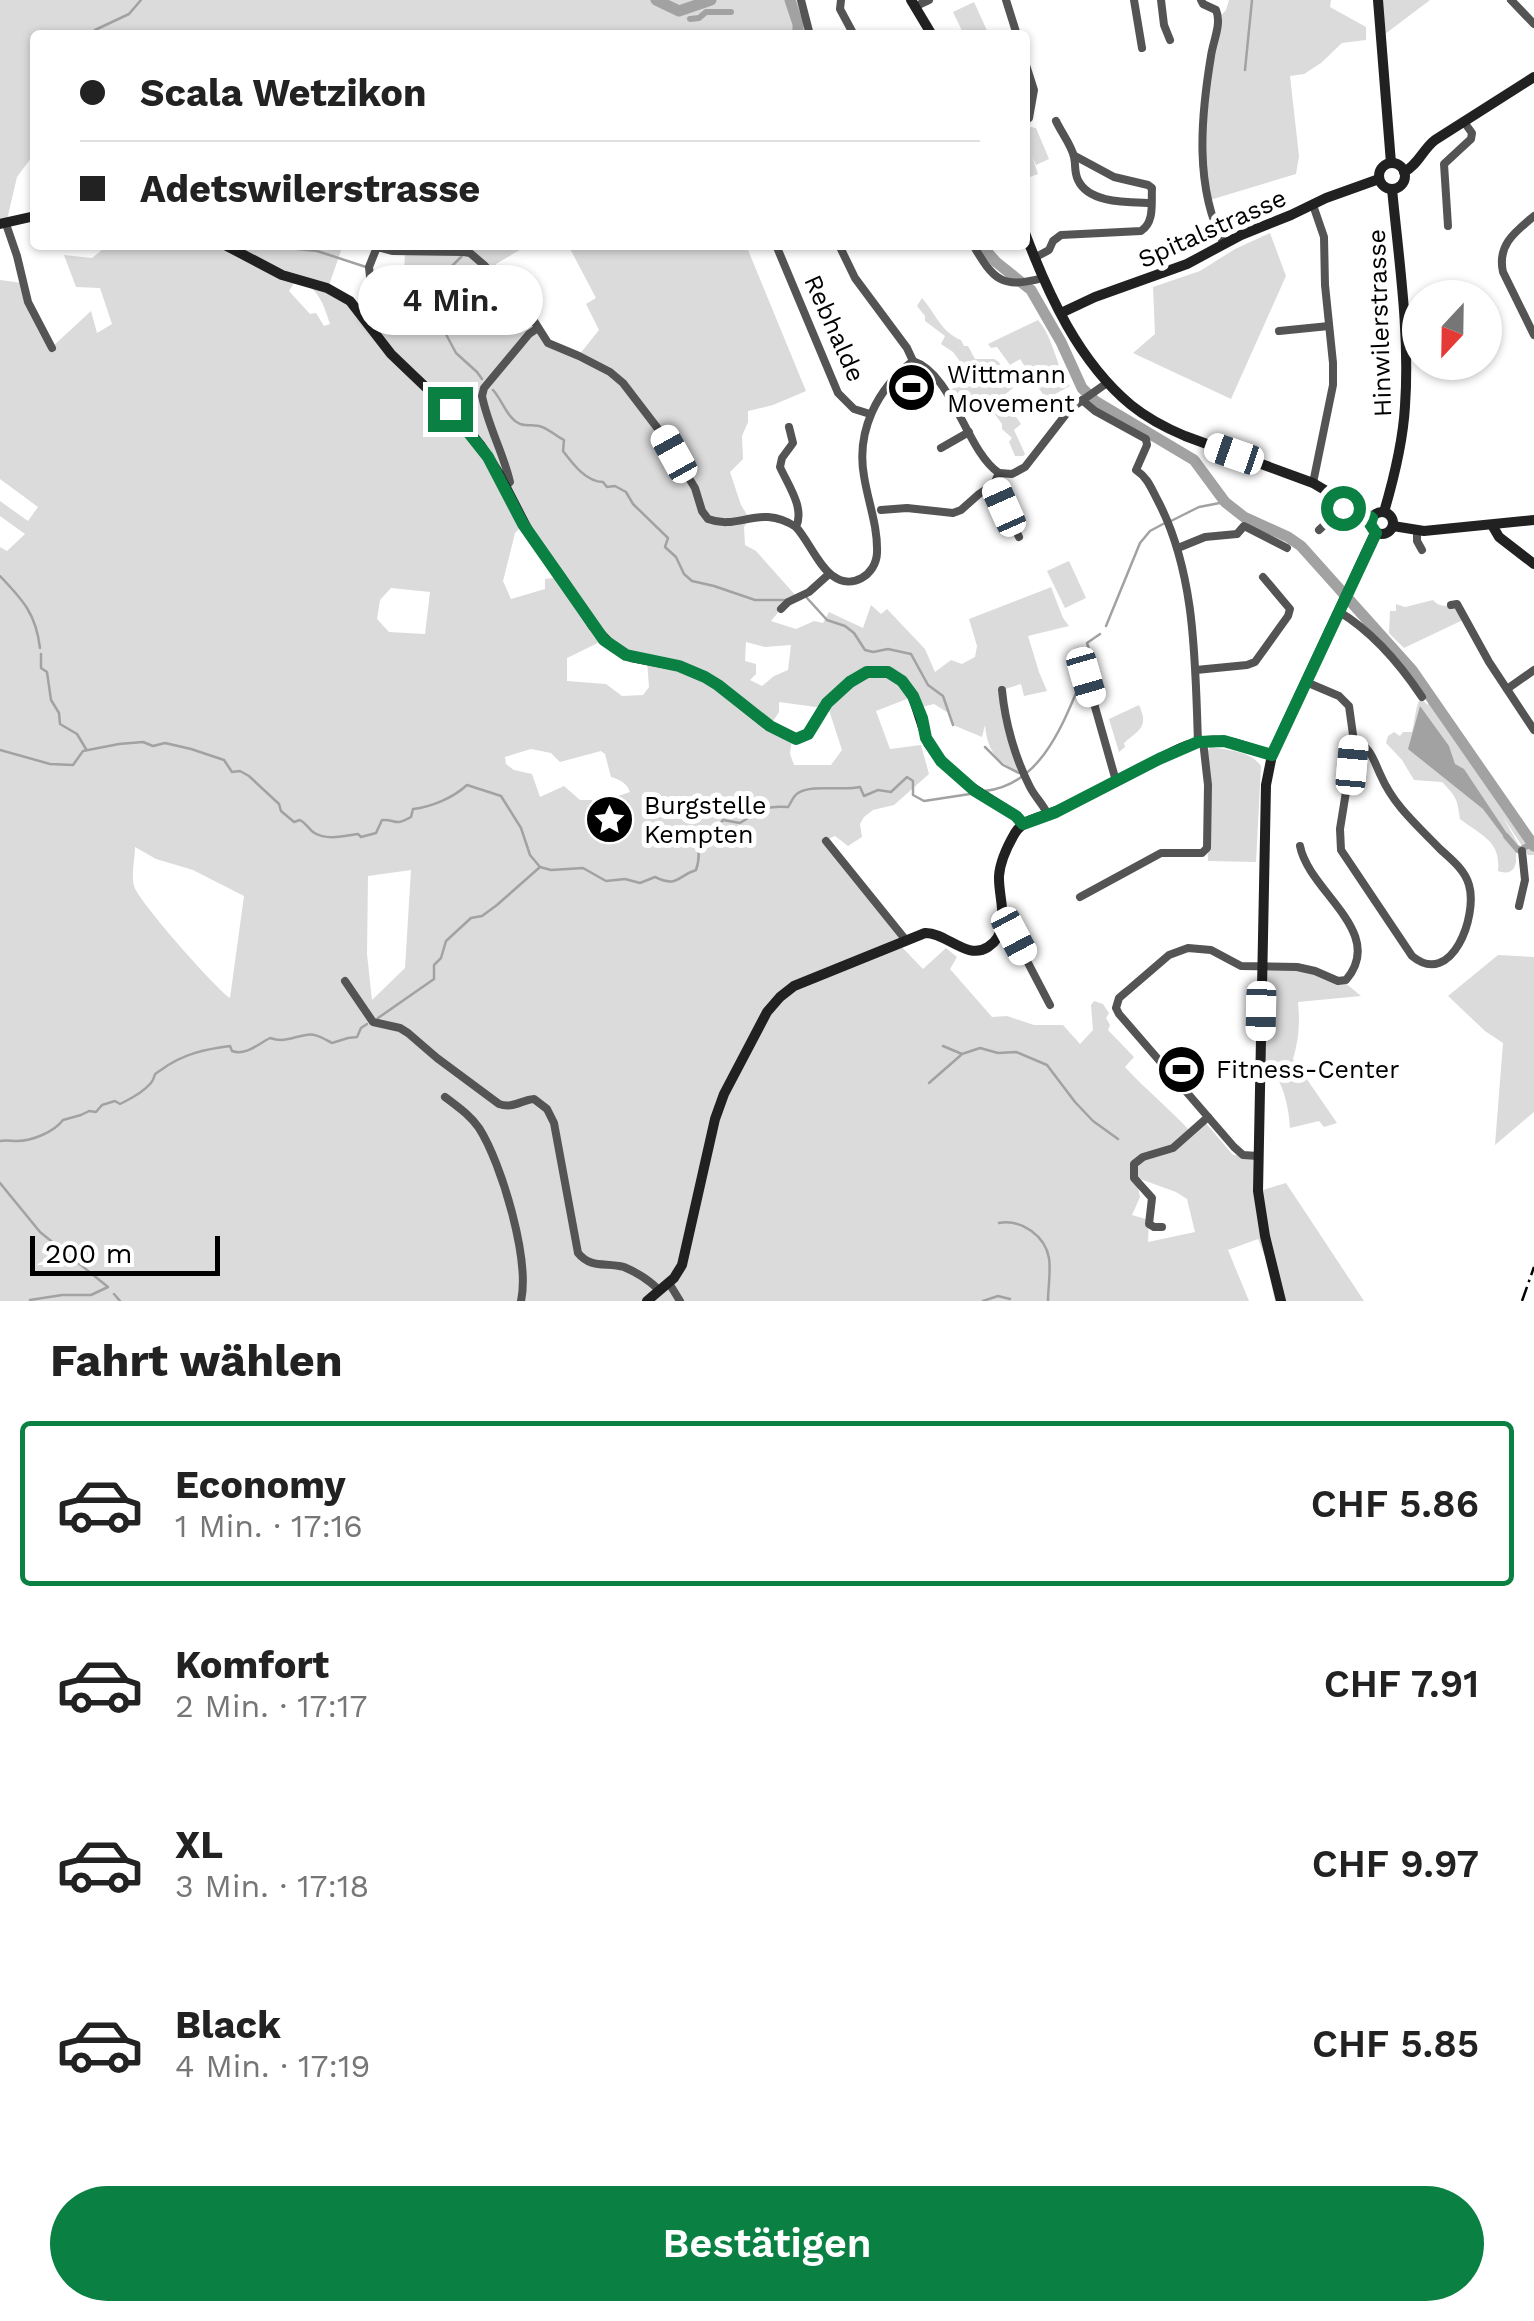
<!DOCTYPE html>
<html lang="de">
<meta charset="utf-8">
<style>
body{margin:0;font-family:"Work Sans",sans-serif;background:#f6f6f6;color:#222;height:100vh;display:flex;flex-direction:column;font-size:38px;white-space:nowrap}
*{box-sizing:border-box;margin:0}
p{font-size:32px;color:#767676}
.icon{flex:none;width:55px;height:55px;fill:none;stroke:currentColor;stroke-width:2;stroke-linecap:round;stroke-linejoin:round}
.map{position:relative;height:1301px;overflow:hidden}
.drawer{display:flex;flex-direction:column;background:#fff;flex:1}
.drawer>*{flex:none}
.banner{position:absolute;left:30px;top:30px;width:1000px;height:220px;border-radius:10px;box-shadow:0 2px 8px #0004;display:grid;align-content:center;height:220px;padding:0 50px;background:#fff}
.needle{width:65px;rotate:202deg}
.controls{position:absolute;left:1402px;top:280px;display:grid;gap:20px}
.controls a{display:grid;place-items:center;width:100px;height:100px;border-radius:50%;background:#fff;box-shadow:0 2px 8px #0004;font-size:50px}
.scale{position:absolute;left:30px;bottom:25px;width:190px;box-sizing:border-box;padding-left:10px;border:5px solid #000;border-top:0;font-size:28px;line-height:35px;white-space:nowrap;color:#000;-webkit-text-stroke:8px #fff;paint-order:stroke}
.end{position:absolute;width:45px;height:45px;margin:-22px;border:12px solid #0b8043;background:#fff;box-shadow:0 0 0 5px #fff}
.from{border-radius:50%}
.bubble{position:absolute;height:70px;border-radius:35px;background:#fff;box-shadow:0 2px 8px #0004;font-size:32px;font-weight:600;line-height:70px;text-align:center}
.car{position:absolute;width:30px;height:60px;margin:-30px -15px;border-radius:12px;box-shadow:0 0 8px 2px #0007;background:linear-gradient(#fff 24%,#345 0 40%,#fff 0 76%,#345 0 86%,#fff 0)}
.banner b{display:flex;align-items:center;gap:35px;height:95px;font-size:38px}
.banner b+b{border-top:2px solid #e0e0e0}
.banner i{width:25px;height:25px;background:#222}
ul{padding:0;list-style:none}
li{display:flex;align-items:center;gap:30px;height:165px;margin:0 20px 15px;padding:0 30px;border:5px solid transparent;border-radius:10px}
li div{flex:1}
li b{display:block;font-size:38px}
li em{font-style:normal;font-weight:600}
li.current{border-color:#0b8043}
li>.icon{width:90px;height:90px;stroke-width:1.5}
h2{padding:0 50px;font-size:45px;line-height:120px}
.cta{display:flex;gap:20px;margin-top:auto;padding:20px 50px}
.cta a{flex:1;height:115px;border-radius:60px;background:#0b8043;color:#fff;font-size:40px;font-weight:600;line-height:115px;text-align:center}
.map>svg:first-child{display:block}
.green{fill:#dbdbdb;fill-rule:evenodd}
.water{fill:#a2a2a2}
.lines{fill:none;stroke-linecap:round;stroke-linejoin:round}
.stream{stroke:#a2a2a2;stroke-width:2.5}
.canal{stroke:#a2a2a2;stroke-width:6}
.river{stroke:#a2a2a2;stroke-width:11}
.street{stroke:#545454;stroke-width:8}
.secondary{stroke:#212121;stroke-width:10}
.rail{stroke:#000;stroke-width:2.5;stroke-dasharray:15 5 2.5 5;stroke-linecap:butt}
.route{stroke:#0b8043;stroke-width:12}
.labels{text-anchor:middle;stroke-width:10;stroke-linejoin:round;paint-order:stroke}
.street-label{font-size:25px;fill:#000;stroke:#fff}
.poi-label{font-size:25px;fill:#000;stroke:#fff;text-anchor:start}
</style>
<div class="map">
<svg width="1534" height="1301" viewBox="0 0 1534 1301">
<rect width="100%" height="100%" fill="#fff"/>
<g class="green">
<path d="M0 0H801L810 35H35V153L17 177 6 224H0Z"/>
<path d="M1229 0H1331L1330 7 1366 27V40L1342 43 1321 63 1304 74 1290 76 1299 156 1296 174 1210 200 1202 134 1219 18 1226 10Z"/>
<path d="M1378 0H1430L1385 34Z"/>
<path d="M974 2 989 35H964L953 12Z"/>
<path d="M1025 126 1036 128 1049 159 1036 165 1032 156 1038 174 1030 177 1025 165V147L1029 145 1025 135Z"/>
<path d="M1270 233 1286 276 1231 399 1133 353 1155 334 1153 287 1200 271 1235 249Z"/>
<path d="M108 245H343L328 288 342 295 372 331V286L379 292 403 291 405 253 377 245H528L496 264 513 295 543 337 579 355 599 330 586 304 596 298 568 245H746L806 391 773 405 748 411V422L742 436 743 459 730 472 741 505 749 518 744 527 745 545 756 551 797 597 781 609 771 621 796 629 814 621 823 623 829 612 863 628 871 605 881 614 887 609 925 649 935 672 951 660 962 664 975 657 977 646 969 619 1049 588 1051 587 1063 618 1069 626 1028 636 1039 672 1047 691 1024 696 1021 684 1002 690 1023 770 1017 772C995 760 987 749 985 725L982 737 953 725 950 714 934 704 918 708 912 697 876 711 890 749 921 745 929 774 894 805 873 810 864 817 860 824 862 837 848 846 835 836 826 840 905 939 898 943 923 969 946 948 957 957 950 969 992 1017 1007 1016 1034 1025H1063L1080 1044 1093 1030 1091 1005 1094 1001 1103 1004 1109 1013 1106 1018 1110 1025 1108 1030 1134 1057 1125 1067C1146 1090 1170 1109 1191 1132L1204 1121 1233 1155 1258 1156 1259 1191 1286 1183 1364 1301H1275L1265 1257 1258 1239 1228 1250 1249 1301H0V547L7 551 25 534 0 516V501L28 521 38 507 0 479V280L22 283 52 347 91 311 97 333 112 324 100 288 76 287 64 255 92 258ZM296 280C318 286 324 305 330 324L324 326 316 313 310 314 289 291ZM523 525 560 577 545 579V589L511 599 503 581 515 533ZM391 588 430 592 425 634 389 632 377 619 380 600ZM604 640 647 661 649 687 643 695 622 696 606 684 567 681V658ZM746 642 765 647 791 645 788 670 774 676 762 686 750 680 756 674V664L745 661ZM779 702 823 708 827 704 842 750 831 765H794L790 754 792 738 770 726 779 712ZM531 749 551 753 560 762 601 751 605 754 611 777C620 780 626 782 630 792L615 797 617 809 598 813 592 800H580L564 786 540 797 532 774 514 770 506 764 505 757ZM135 847 156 859 193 870 244 896 230 998C216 989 138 901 134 886 131 875 135 858 135 847ZM411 870 405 968 372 1000 367 954 368 876ZM1140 1179 1176 1192 1187 1199 1195 1232 1148 1242 1149 1220 1132 1215 1140 1197 1137 1182Z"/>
<path d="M922 298C936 314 941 332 961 340L964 346H968L975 359H994L999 362 1003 373 1013 388 1002 397 1021 424 1014 430 1025 454 1023 456H1015L1009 442 1012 438 1002 429V424L986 402 960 416 946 394 970 375 953 352 941 344 945 336 925 321V316L917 306Z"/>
<path d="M1038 320C1055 340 1055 366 1070 386L1046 399 1020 359 1010 365 997 347 991 348 988 344Z"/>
<path d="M1069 561 1086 598 1065 608 1047 571Z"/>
<path d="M1433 600C1440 608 1447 606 1457 604L1465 619 1404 648 1389 633 1390 611H1396V604L1405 607Z"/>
<path d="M1430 696 1534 846V855H1528L1503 817 1522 851 1516 853C1517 868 1513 876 1498 871 1501 841 1482 836 1460 819 1457 798 1457 798 1442 782L1414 780 1402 760 1386 743 1388 736 1394 732 1400 736 1403 732H1412C1415 720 1415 709 1420 698L1428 705Z"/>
<path d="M1139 705C1149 727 1140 729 1124 743L1125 747 1119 752 1109 719Z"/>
<path d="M1211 747C1227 750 1251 751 1261 766L1256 862 1208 861 1205 753Z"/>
<path d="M1498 955 1534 957V1112L1495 1145 1503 1043 1485 1031 1448 996Z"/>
<path d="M1279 965 1343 981 1361 996 1298 1002C1300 1022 1299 1039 1293 1059L1337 1123 1324 1127 1319 1121 1290 1128C1289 1107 1282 1070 1260 1063L1264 966Z"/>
</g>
<path class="water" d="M1420 706 1449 746 1455 764 1464 769 1508 835 1504 837 1483 809 1408 749Z"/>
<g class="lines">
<g class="stream">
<path d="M95 30 129 14 141 0"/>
<path d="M1245 70 1252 0"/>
<path d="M260 245 317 251 366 267"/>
<path d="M468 245V247"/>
<path d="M462 256 438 280 441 325 456 353 477 372 482 379"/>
<path d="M493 390C501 399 505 411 512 418 521 429 532 423 542 427 550 430 556 436 564 440L563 451C573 464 586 482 603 482L607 487 615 486 626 492 633 504 668 538 665 547 676 557 684 574 692 581 714 586 755 600H786"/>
<path d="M1171 521 1199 507 1225 502"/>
<path d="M0 576C23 600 36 614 40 648"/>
<path d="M807 598 827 620 845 626 854 633 865 650 873 652 888 649 911 654 928 685 943 696 953 725"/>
<path d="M1106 626 1140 543 1150 531 1163 524"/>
<path d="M41 654V668L47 672 51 700 59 713 60 724 77 734 86 749"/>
<path d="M1087 667 1091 656 1087 643 1100 634"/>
<path d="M985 747 1003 765 1019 773"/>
<path d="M0 750 50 764 73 765 83 751 119 744 143 742 153 746 165 743 191 749 224 760 232 772 240 771 249 776 279 804 281 811 294 822 300 820C306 823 308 828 313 832 325 841 345 836 358 834L361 837 376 833 382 820C397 819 393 827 411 817L413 809C431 807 453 798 467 785L501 796 521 828 530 855 540 867 551 870 583 868 606 881 625 879 640 883 655 877C678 888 677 876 696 870 703 852 694 843 700 830H715L723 820 740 823C760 811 763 805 788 807 791 803 793 796 798 793 812 784 844 791 860 787L864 796 878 790 891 792 907 777 913 781V795L924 801 970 794"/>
<path d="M985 791C1041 785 1063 724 1082 679"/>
<path d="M378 1018 434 979V965L441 958 446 941 471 918 482 916 497 905 540 867"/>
<path d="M943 1046 962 1054 980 1048 998 1053 1016 1052 1047 1065 1075 1102 1093 1121 1118 1139"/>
<path d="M929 1083 961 1055"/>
<path d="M0 1141C6 1140 11 1141 17 1141 32 1141 54 1132 63 1120L81 1115 89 1111 96 1112 102 1105 115 1101 120 1104 124 1102C134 1097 144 1091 151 1083 158 1073 150 1077 161 1070 182 1054 206 1049 230 1046L232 1051C246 1056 258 1044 270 1038 285 1043 292 1037 306 1035 316 1033 324 1039 332 1043L348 1038 357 1037 361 1028 367 1024"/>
<path d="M0 1183 40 1232 108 1287 91 1295H62L30 1300"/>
<path d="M999 1223C1022 1219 1045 1236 1049 1258 1051 1272 1048 1288 1048 1301"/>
<path d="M114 1294 120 1301"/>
<path d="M983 1301 998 1296 1010 1299"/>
</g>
<g class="canal">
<path d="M690 19 699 18 706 12H731"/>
<path d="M1506 836 1518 850 1519 849"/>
<path d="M1523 848 1533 844"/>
</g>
<g class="river">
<path d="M656 0 679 11 711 0"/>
<path d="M790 0 798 24V35"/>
<path d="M981 245 996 262 1031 290 1061 342 1082 388 1095 401 1194 460 1225 502 1244 517 1288 537 1301 546 1412 670 1534 846"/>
</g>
<g class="street">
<path d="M801 0 810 35"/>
<path d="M841 0 840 9 854 35"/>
<path d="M1006 0 1017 35"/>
<path d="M1134 0 1142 48"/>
<path d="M1161 0 1164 25 1170 40"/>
<path d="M1201 0 1203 4 1216 10C1222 24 1213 41 1211 56 1201 116 1194 188 1224 244"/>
<path d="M1511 0 1534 24"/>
<path d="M916 6 929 0"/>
<path d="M1025 62 1034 90 1029 118 1025 121"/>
<path d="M1056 121C1061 132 1072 146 1074 157 1076 166 1074 172 1078 180 1089 204 1129 202 1151 203"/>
<path d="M1534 216C1515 232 1497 245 1503 272L1534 335"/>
<path d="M6 224 17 256 28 302 52 348"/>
<path d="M1448 226 1444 164 1471 139 1472 133 1464 122"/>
<path d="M776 245 838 393 854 409 870 414"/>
<path d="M839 245 855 278 907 348 913 361"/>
<path d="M973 245C994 280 1001 289 1043 278"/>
<path d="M1034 258 1049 250 1053 241 1061 235 1141 231C1155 222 1151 203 1152 188L1148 185 1114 177 1075 156"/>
<path d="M373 331 375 325 369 267 377 247 392 251 464 252 470 253 484 265 534 321 548 343 579 356 610 372 623 383 662 434 695 488 702 511 708 519C740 531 759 503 796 527"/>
<path d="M1279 331 1329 326"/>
<path d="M1082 400 1095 411 1146 439 1147 445 1136 470C1148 478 1151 488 1158 501 1196 574 1195 662 1198 742"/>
<path d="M789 427 793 443 782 458 780 467C788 485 805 508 796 527 808 540 819 567 833 576 852 590 876 575 877 553 878 526 868 502 864 476 856 431 877 389 913 361 953 374 966 451 999 473"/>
<path d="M941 448 969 432"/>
<path d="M1313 483 1333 385V363L1325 285 1324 237 1313 205"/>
<path d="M994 484 1019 537"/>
<path d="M505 487 510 482C504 455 488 426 482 396L484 388 529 334 538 328"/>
<path d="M881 510 907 508 953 513 961 510 979 494 994 484 999 473 1012 474 1025 467 1070 409 1107 383"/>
<path d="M1319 530 1348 503"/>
<path d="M1417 531V541L1422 550"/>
<path d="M1178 548 1205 537 1237 534 1244 526 1287 548"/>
<path d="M1451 605 1457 604 1489 662 1534 730"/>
<path d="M781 609 788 602 809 592 829 574"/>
<path d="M1338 611C1373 632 1400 664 1422 697"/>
<path d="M1080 654 1116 781"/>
<path d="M1196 670 1247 665 1255 662 1288 616 1290 609 1263 577"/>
<path d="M1306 682 1339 696 1349 706 1354 742 1340 829 1341 850 1412 956C1452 989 1478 915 1469 885 1465 870 1451 859 1440 849 1418 826 1394 806 1381 776 1374 762 1371 745 1354 742"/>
<path d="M1507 689 1534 670"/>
<path d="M1002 690C1005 722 1015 758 1030 787 1035 797 1043 804 1048 815"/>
<path d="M826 841 905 939"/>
<path d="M1080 897 1161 853H1202L1207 848 1208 785 1203 741"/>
<path d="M1519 906 1525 880 1522 851"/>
<path d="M1002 927 1014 936 1050 1005"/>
<path d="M345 981 373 1022 400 1028 408 1033 437 1058 499 1104C513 1109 521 1100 534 1099L547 1109 554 1123 578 1253C591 1269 606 1262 624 1267 636 1272 650 1281 659 1290"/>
<path d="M445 1097C458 1107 470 1115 479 1128 502 1164 530 1260 521 1301"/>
<path d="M1258 1156 1243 1155 1234 1147 1119 1014 1116 1008 1119 998 1169 955 1188 948 1211 950 1241 966 1297 967 1315 971 1338 981 1346 980C1387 932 1309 892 1300 846"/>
<path d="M1162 1227H1154L1149 1224 1152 1198 1134 1178V1164L1143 1157 1173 1148 1208 1117"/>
<path d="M669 1283 680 1301"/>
</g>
<g class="secondary">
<path d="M911 0 932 35"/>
<path d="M1378 0 1391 163"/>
<circle cx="1392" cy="176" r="13"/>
<path d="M1404 172C1418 165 1423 149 1435 140L1534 77"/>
<path d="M0 224 35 216"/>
<path d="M1025 233C1048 294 1079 362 1131 405 1147 418 1166 428 1185 436L1313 483 1372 518"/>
<path d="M225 245 282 275 327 288 350 301 391 354 460 420 481 446 499 474 532 538 561 577 593 626 613 647 631 657 679 666 705 677 718 685 769 726 796 739 808 734 827 703 850 681 867 673H888L902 681 913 697 928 743 941 761 968 785 1016 816 1023 823"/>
<path d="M1061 313 1095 297 1187 264 1241 235 1291 215 1326 198 1379 179"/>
<circle cx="1382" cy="523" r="11"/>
<path d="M1384 512C1394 478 1403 442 1405 406 1410 334 1399 261 1392 189"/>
<path d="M1492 525 1499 537 1534 564"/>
<path d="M1393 526 1424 531 1534 520"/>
<path d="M647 1301 674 1278 682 1265 715 1119 724 1094 767 1012 780 997 794 986 925 933C946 932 967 961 988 947 1013 931 998 899 999 876 1000 862 1008 845 1015 833 1025 817 1046 817 1061 809 1091 795 1120 779 1150 764 1167 755 1186 743 1206 741 1229 738 1250 749 1272 755"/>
<path d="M1281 1301 1265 1236 1258 1191 1266 785 1272 755 1278 741 1375 533"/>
</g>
<path class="rail" d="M1522 1301 1534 1267"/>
</g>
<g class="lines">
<path class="route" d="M450 409 488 457 523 524 604 640 626 655 679 666 705 677 718 685 770 726 796 739 808 734 827 703 850 682 867 672H888L902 681 913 696 922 718 926 738 941 761 975 791 1016 816 1023 824 1056 812 1159 759 1198 742 1224 741 1272 755 1376 533 1370 524 1372 518 1348 503 1343 508"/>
</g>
<defs>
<symbol id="stadium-disc" viewBox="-11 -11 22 22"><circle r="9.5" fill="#000" stroke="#fff"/><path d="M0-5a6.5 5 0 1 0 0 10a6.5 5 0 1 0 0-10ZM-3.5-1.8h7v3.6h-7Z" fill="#fff"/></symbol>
<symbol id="sight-disc" viewBox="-11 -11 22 22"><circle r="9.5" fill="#000" stroke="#fff"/><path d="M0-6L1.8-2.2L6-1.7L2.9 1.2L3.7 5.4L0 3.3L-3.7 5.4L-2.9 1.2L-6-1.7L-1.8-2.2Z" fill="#fff"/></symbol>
</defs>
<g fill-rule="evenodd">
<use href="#stadium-disc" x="884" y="360" width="55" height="55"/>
<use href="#sight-disc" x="582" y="792" width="55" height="55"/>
<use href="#stadium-disc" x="1154" y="1042" width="55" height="55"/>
</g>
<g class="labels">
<g class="street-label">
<text transform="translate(1212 228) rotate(-24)" y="9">Spitalstrasse</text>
<text transform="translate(1379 323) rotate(-92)" y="9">Hinwilerstrasse</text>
<text transform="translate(835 328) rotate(66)" y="9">Rebhalde</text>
</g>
<g class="poi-label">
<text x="947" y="383">Wittmann<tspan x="947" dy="29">Movement</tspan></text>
<text x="644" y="814">Burgstelle<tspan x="644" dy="29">Kempten</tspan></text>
<text x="1216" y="1078">Fitness-Center</text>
</g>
</g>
</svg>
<div class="controls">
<a><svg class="needle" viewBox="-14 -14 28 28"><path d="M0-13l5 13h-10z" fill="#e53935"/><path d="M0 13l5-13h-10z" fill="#767676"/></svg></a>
</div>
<div class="scale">200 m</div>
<i class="end from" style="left:1343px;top:508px"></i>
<i class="end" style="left:450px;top:409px"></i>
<div class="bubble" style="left:358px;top:265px;width:185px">4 Min.</div>
<i class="car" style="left:674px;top:454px;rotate:331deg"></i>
<i class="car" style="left:1234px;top:454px;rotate:289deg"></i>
<i class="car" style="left:1004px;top:507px;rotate:336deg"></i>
<i class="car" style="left:1086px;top:677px;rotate:164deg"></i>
<i class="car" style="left:1352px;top:765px;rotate:5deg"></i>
<i class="car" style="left:1014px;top:936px;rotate:152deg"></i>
<i class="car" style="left:1261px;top:1011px;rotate:181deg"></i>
<div class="banner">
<b><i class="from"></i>Scala Wetzikon</b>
<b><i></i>Adetswilerstrasse</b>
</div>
</div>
<section class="drawer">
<h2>Fahrt wählen</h2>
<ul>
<li class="current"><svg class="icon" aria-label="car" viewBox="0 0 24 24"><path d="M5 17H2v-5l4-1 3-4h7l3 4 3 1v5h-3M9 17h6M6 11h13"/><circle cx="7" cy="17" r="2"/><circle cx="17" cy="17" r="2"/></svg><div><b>Economy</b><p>1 Min. · 17:16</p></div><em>CHF 5.86</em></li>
<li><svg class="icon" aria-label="car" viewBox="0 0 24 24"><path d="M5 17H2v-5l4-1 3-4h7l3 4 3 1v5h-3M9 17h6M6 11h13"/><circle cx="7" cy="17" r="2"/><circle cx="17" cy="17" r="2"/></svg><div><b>Komfort</b><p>2 Min. · 17:17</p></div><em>CHF 7.91</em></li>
<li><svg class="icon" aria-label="car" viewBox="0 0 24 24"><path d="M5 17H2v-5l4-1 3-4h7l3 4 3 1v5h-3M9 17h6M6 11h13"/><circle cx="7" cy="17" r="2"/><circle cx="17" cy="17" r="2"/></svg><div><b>XL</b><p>3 Min. · 17:18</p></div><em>CHF 9.97</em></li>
<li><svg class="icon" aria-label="car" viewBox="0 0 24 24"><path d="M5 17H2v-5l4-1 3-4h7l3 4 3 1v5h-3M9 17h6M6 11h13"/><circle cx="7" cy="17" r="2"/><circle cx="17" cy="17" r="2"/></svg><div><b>Black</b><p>4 Min. · 17:19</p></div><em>CHF 5.85</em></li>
</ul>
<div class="cta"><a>Bestätigen</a></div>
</section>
